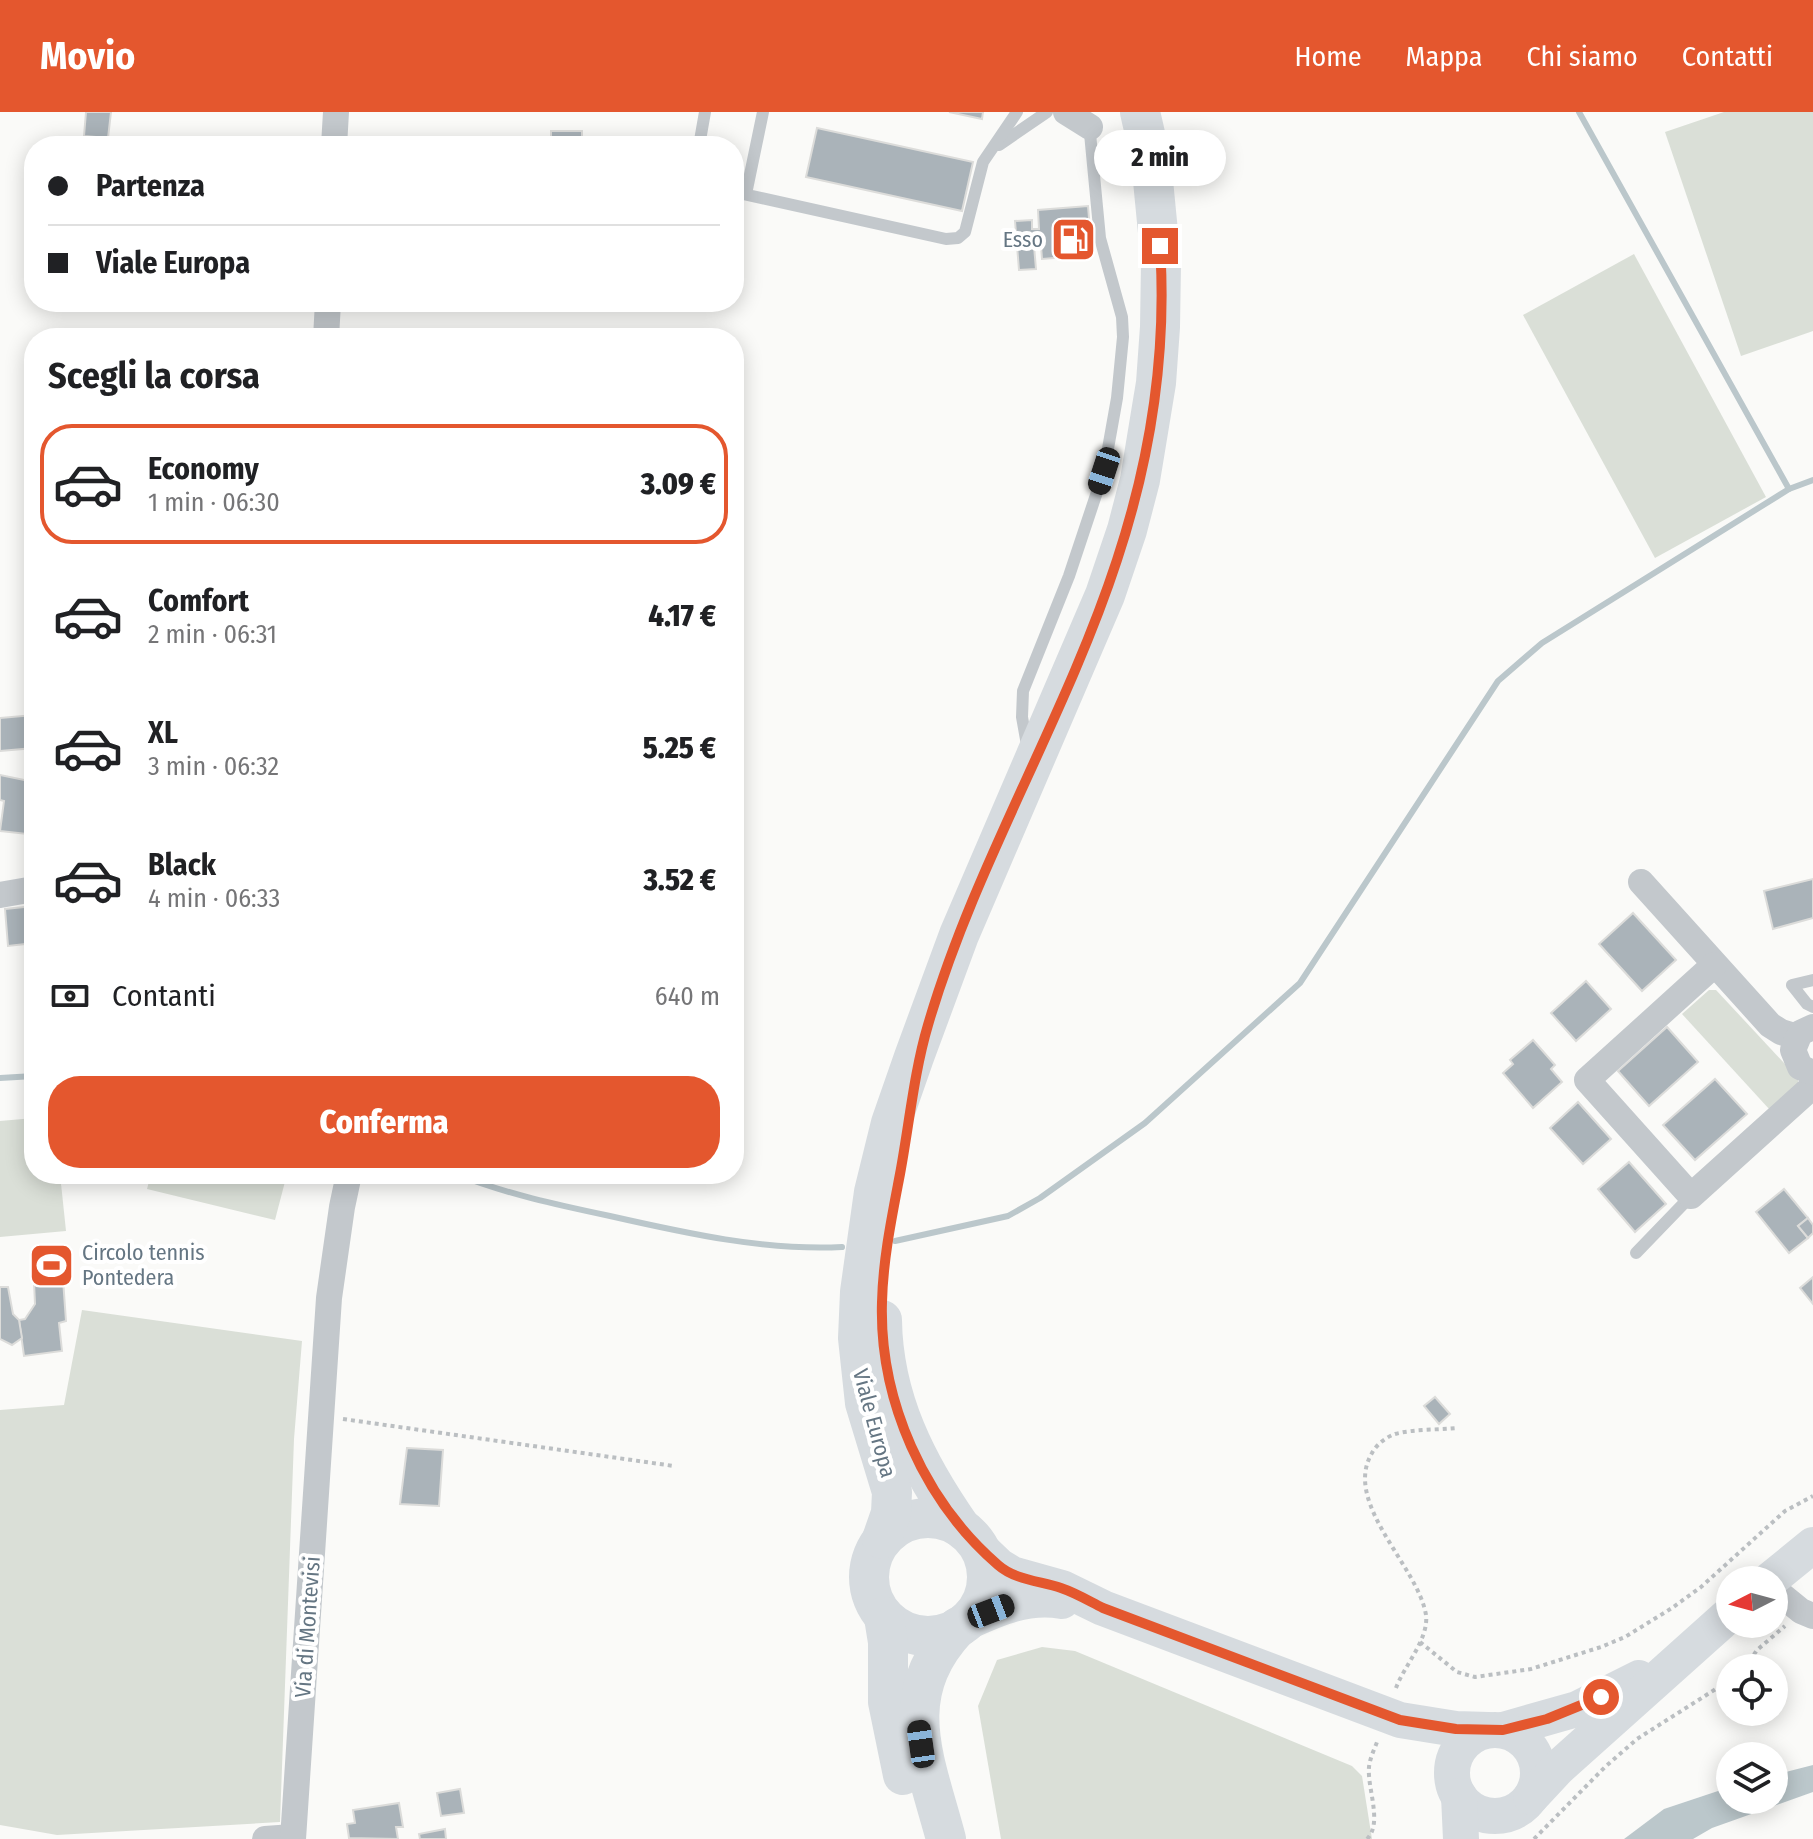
<!DOCTYPE html>
<html lang="it">
<meta charset="utf-8">
<style>
body{margin:0;font-family:"Fira Sans Condensed",sans-serif;background:#f6f6f6;color:#202124;height:100vh;display:flex;flex-direction:column;font-size:30px;white-space:nowrap}
*{box-sizing:border-box;margin:0}
p{font-size:26px;color:#757577}
.icon{flex:none;width:44px;height:44px;fill:none;stroke:currentColor;stroke-width:2;stroke-linecap:round;stroke-linejoin:round}
.map{position:relative;flex:1;overflow:hidden}
.panel{position:absolute;left:24px;top:216px;width:720px;height:856px;display:flex;flex-direction:column;background:#fff;border-radius:32px;box-shadow:0 4px 20px #0003}
.panel>*{flex:none}
.banner{position:absolute;left:24px;top:24px;width:720px;height:176px;border-radius:32px;box-shadow:0 4px 20px #0003;display:grid;align-content:center;height:176px;padding:0 24px;background:#fff}
.needle{width:52px;rotate:264deg}
.tools{position:absolute;left:1716px;top:1454px;display:grid;gap:16px}
.tools a{display:grid;place-items:center;width:72px;height:72px;border-radius:50%;background:#fff;box-shadow:0 4px 20px #0003;font-size:40px}
.end{position:absolute;width:36px;height:36px;margin:-18px;border:10px solid #e4572e;background:#fff;box-shadow:0 0 0 4px #fff}
.from{border-radius:50%}
.bubble{position:absolute;height:56px;border-radius:28px;background:#fff;box-shadow:0 4px 20px #0003;font-size:26px;font-weight:800;line-height:56px;text-align:center}
.car{position:absolute;width:24px;height:48px;margin:-24px -12px;border-radius:10px;box-shadow:0 0 6px 2px #0007;background:linear-gradient(#222 24%,#8ab4d8 0 40%,#222 0 76%,#8ab4d8 0 86%,#222 0)}
.banner b{display:flex;align-items:center;gap:28px;height:76px;font-size:30px}
.banner b+b{border-top:2px solid #e0e0e0}
.banner i{width:20px;height:20px;background:#202124}
ul{padding:0;list-style:none}
li{display:flex;align-items:center;gap:24px;height:120px;margin:0 16px 12px;padding:0 8px;border:4px solid transparent;border-radius:32px}
li div{flex:1}
li b{display:block;font-size:30px}
li em{font-style:normal;font-weight:800}
li.on{border-color:#e4572e}
li>.icon{width:72px;height:72px;stroke-width:1.5}
h2{padding:0 24px;font-size:36px;line-height:96px}
.pay{display:flex;align-items:center;gap:20px;height:88px;padding:0 24px;font-size:30px}
.pay p{margin-inline-start:auto}
.action{display:flex;gap:16px;margin-top:auto;padding:16px 24px}
.action a{flex:1;height:92px;border-radius:32px;background:#e4572e;color:#fff;font-size:32px;font-weight:800;line-height:92px;text-align:center}
header{display:flex;align-items:center;gap:48px;box-sizing:border-box;height:112px;padding:0 40px;background:#e4572e;color:#fff}
header strong{font-size:38px}
nav{display:flex;gap:44px;margin-inline-start:auto;font-size:28px}
.map>svg:first-child{display:block}
.green{fill:#dadfd7}
.water{fill:#bbc7cb}
.lines{fill:none;stroke-linecap:round;stroke-linejoin:round}
.stream{stroke:#bbc7cb;stroke-width:6}
.building{fill:#aab3b9;stroke:#dcdcda;stroke-width:2}
.path{stroke:#bbbfc2;stroke-width:4;stroke-dasharray:4 4;stroke-linecap:butt}
.lane{stroke:#c3c8cc;stroke-width:12}
.street{stroke:#c3c8cc;stroke-width:26}
.secondary{stroke:#d6dbdf;stroke-width:36}
.primary{stroke:#d6dbdf;stroke-width:40}
.route{stroke:#e4572e;stroke-width:10}
.labels{text-anchor:middle;stroke-width:8;stroke-linejoin:round;paint-order:stroke}
.poi-label{font-size:22px;fill:#657683;stroke:#fff;text-anchor:end}
.street-label{font-size:22px;fill:#657683;stroke:#fff}
</style>
<header>
<strong>Movio</strong>
<nav><a>Home</a><a>Mappa</a><a>Chi siamo</a><a>Contatti</a></nav>
</header>
<div class="map">
<svg width="1813" height="1727" viewBox="0 0 1813 1727">
<rect width="100%" height="100%" fill="#fafaf8"/>
<g class="green">
<path d="M1724 0H1813V219L1741 244 1665 20Z"/>
<path d="M1634 142 1766 385 1655 446 1523 203Z"/>
<path d="M1709 878H1716L1798 966V975L1770 998 1682 902Z"/>
<path d="M34 1006V1062H60L66 1119 0 1125V1009Z"/>
<path d="M151 1062H287L275 1108 147 1077Z"/>
<path d="M82 1198 302 1229 294 1327 280 1710 57 1723 0 1713V1298L64 1293Z"/>
<path d="M1042 1535 1075 1539 1352 1654 1362 1664 1372 1727H1001L978 1594 997 1548Z"/>
</g>
<path class="water" d="M1813 1653V1680L1712 1716 1693 1727H1624L1664 1697 1730 1675V1688H1774V1663Z"/>
<g class="lines">
<g class="stream">
<path d="M1789 377 1813 368"/>
<path d="M0 966 34 964"/>
<path d="M456 1062C506 1082 558 1093 610 1104 685 1121 765 1139 842 1135"/>
<path d="M895 1129 1008 1104 1040 1086 1145 1011 1300 871 1498 569 1542 531 1789 377 1579 0"/>
</g>
</g>
<g class="building">
<path d="M86 0H111L108 26 84 24Z"/>
<path d="M949 0H983L982 7Z"/>
<path d="M817 16 973 50 962 99 806 65Z"/>
<rect x="551" y="19" width="31" height="15"/>
<path d="M1088 94 1092 143 1042 147 1041 134H1034L1036 157 1019 158 1015 109 1032 108V117H1039L1038 98Z"/>
<path d="M34 603V636L0 639V606Z"/>
<path d="M0 663 34 670 27 722 0 719 4 689 0 688Z"/>
<path d="M1813 767V806L1773 817 1764 779Z"/>
<path d="M34 794V831L8 834 5 797Z"/>
<path d="M1633 801 1676 848 1642 879 1599 832Z"/>
<path d="M1586 869 1611 897 1576 929 1551 901Z"/>
<path d="M1667 915 1698 950 1649 994 1618 959Z"/>
<path d="M1533 928 1555 953 1551 957 1562 970 1533 996 1503 961 1513 952 1510 948Z"/>
<path d="M1715 967 1747 1002 1695 1048 1663 1013Z"/>
<path d="M1578 990 1611 1027 1583 1052 1550 1016Z"/>
<path d="M1629 1050 1666 1092 1635 1120 1598 1077Z"/>
<path d="M1784 1077 1808 1106 1798 1114 1808 1126 1789 1141 1756 1100Z"/>
<path d="M1808 1106 1813 1113V1121L1808 1126 1798 1114Z"/>
<path d="M1813 1165V1192L1800 1176Z"/>
<path d="M63 1167 66 1209 59 1211 62 1239 24 1244 19 1208 25 1207 35 1192 34 1170Z"/>
<path d="M0 1175H8L13 1202 19 1208 22 1226 12 1233 0 1227Z"/>
<path d="M1435 1285 1450 1302 1439 1312 1424 1294Z"/>
<path d="M407 1336 443 1338 439 1394 400 1392Z"/>
<path d="M460 1677 464 1701 441 1704 437 1681Z"/>
<path d="M399 1691 403 1715H396L398 1727 349 1726 347 1712 355 1711 353 1698Z"/>
<path d="M445 1717 446 1727H420L419 1722Z"/>
</g>
<g class="lines">
<g class="path">
<path d="M343 1307 674 1354"/>
<path d="M1420 1530 1457 1560 1475 1565 1531 1557 1601 1535 1625 1525 1672 1496 1701 1475 1785 1399 1813 1384"/>
<path d="M1745 1556 1757 1538 1785 1514"/>
<path d="M1396 1576C1404 1554 1429 1527 1426 1503 1418 1454 1342 1391 1372 1341 1376 1333 1386 1325 1395 1322 1414 1317 1436 1318 1456 1316"/>
<path d="M1367 1727C1383 1711 1367 1676 1369 1655 1370 1646 1374 1638 1377 1630"/>
<path d="M1534 1727 1605 1655 1637 1627 1730 1568"/>
</g>
<g class="lane">
<path d="M999 33 1047 0"/>
<path d="M699 34 705 0"/>
<path d="M734 80 946 127 958 126 965 120 983 50 1017 0"/>
<path d="M746 82 763 0"/>
<path d="M1027 633 1022 605 1023 579 1069 464 1104 359 1117 286 1123 225 1122 205 1100 126 1089 11"/>
<path d="M1813 868 1792 873 1807 892 1813 895"/>
<path d="M1636 1141 1691 1084"/>
</g>
<g class="street">
<path d="M1066 0 1090 15"/>
<path d="M334 34 336 0"/>
<path d="M326 226 328 190"/>
<path d="M1641 770 1770 913 1781 920 1797 925"/>
<path d="M0 783 34 777"/>
<path d="M1714 853 1587 968 1691 1084 1813 974"/>
<path d="M1813 915 1800 921 1793 938 1800 955 1813 961"/>
<path d="M1774 1477 1801 1499 1813 1504"/>
<path d="M265 1727 293 1725"/>
<path d="M293 1727 329 1186 342 1095 349 1062"/>
</g>
<g class="secondary">
<path d="M978 1434 999 1454 1012 1462 1062 1476 1103 1496 1400 1608 1456 1617 1488 1618"/>
<path d="M1770 1468 1813 1433"/>
<path d="M963 1512C996 1497 1025 1483 1062 1489"/>
<path d="M1503 1618 1577 1597 1639 1566"/>
<circle cx="1495" cy="1661" r="43"/>
<path d="M1459 1684 1461 1727"/>
<path d="M1531 1685 1558 1656 1730 1502"/>
</g>
<g class="primary">
<path d="M882 1208C883 1287 917 1353 961 1416"/>
<circle cx="928" cy="1465" r="59"/>
<path d="M882 1427 891 1401 892 1380 865 1291 858 1226 860 1180 874 1080 891 1011 914 945 959 823 1105 483 1127 418 1140 368 1156 271 1160 215 1161 151 1151 48 1140 0"/>
<path d="M884 1505 888 1530V1590L903 1663"/>
<path d="M946 1727C925 1647 893 1584 958 1515"/>
</g>
</g>
<g class="lines">
<path class="route" d="M1160 134C1167 240 1150 348 1117 448 1065 607 975 752 928 913 914 960 909 1014 900 1062 892 1104 883 1147 882 1190 879 1288 924 1389 998 1453 1015 1468 1040 1469 1061 1476 1076 1481 1089 1489 1103 1496L1400 1608 1456 1617 1503 1618 1547 1607 1601 1585"/>
</g>
<defs>
<symbol id="fuel-square" viewBox="-11 -11 22 22"><rect x="-9" y="-9" width="18" height="18" rx="4" fill="#e4572e" stroke="#fff"/><path d="M-5.5-6h7V0h2V4h1.3V-2.5L3-4.5l.8-.8L6-3V5H2.5V1h-1V6h-7ZM-4.2-4.7v3.2H.2V-4.7Z" fill="#fff"/></symbol>
<symbol id="stadium-square" viewBox="-11 -11 22 22"><rect x="-9" y="-9" width="18" height="18" rx="4" fill="#e4572e" stroke="#fff"/><path d="M0-5a6.5 5 0 1 0 0 10a6.5 5 0 1 0 0-10ZM-3.5-1.8h7v3.6h-7Z" fill="#fff"/></symbol>
</defs>
<g fill-rule="evenodd">
<use href="#fuel-square" x="1048" y="102" width="51" height="51"/>
<use href="#stadium-square" x="26" y="1128" width="51" height="51"/>
</g>
<g class="labels">
<g class="poi-label">
<text x="1043" y="135">Esso</text>
<text x="82" y="1148" text-anchor="start">Circolo tennis<tspan x="82" dy="25">Pontedera</tspan></text>
</g>
<g class="street-label">
<text transform="translate(875 1311) rotate(75)" y="8">Viale Europa</text>
<text transform="translate(307 1515) rotate(-86)" y="8">Via di Montevisi</text>
</g>
</g>
</svg>
<div class="tools">
<a><svg class="needle" viewBox="-14 -14 28 28"><path d="M0-13l5 13h-10z" fill="#e53935"/><path d="M0 13l5-13h-10z" fill="#757577"/></svg></a>
<a><svg class="icon" aria-label="locate" viewBox="0 0 24 24"><circle cx="12" cy="12" r="6"/><path d="M12 2v4M12 18v4M2 12h4M18 12h4"/></svg></a>
<a><svg class="icon" aria-label="layers" viewBox="0 0 24 24"><path d="M12 4l9 5-9 5-9-5zM3 14l9 5 9-5"/></svg></a>
</div>
<i class="end from" style="left:1601px;top:1585px"></i>
<i class="end" style="left:1160px;top:134px"></i>
<div class="bubble" style="left:1094px;top:18px;width:132px">2 min</div>
<i class="car" style="left:1104px;top:359px;rotate:198deg"></i>
<i class="car" style="left:991px;top:1499px;rotate:69deg"></i>
<i class="car" style="left:921px;top:1632px;rotate:352deg"></i>
<div class="banner">
<b><i class="from"></i>Partenza</b>
<b><i></i>Viale Europa</b>
</div>
<section class="panel">
<h2>Scegli la corsa</h2>
<ul>
<li class="on"><svg class="icon" aria-label="car" viewBox="0 0 24 24"><path d="M5 17H2v-5l4-1 3-4h7l3 4 3 1v5h-3M9 17h6M6 11h13"/><circle cx="7" cy="17" r="2"/><circle cx="17" cy="17" r="2"/></svg><div><b>Economy</b><p>1 min · 06:30</p></div><em>3.09 €</em></li>
<li><svg class="icon" aria-label="car" viewBox="0 0 24 24"><path d="M5 17H2v-5l4-1 3-4h7l3 4 3 1v5h-3M9 17h6M6 11h13"/><circle cx="7" cy="17" r="2"/><circle cx="17" cy="17" r="2"/></svg><div><b>Comfort</b><p>2 min · 06:31</p></div><em>4.17 €</em></li>
<li><svg class="icon" aria-label="car" viewBox="0 0 24 24"><path d="M5 17H2v-5l4-1 3-4h7l3 4 3 1v5h-3M9 17h6M6 11h13"/><circle cx="7" cy="17" r="2"/><circle cx="17" cy="17" r="2"/></svg><div><b>XL</b><p>3 min · 06:32</p></div><em>5.25 €</em></li>
<li><svg class="icon" aria-label="car" viewBox="0 0 24 24"><path d="M5 17H2v-5l4-1 3-4h7l3 4 3 1v5h-3M9 17h6M6 11h13"/><circle cx="7" cy="17" r="2"/><circle cx="17" cy="17" r="2"/></svg><div><b>Black</b><p>4 min · 06:33</p></div><em>3.52 €</em></li>
</ul>
<div class="pay"><svg class="icon" aria-label="cash" viewBox="0 0 24 24"><path d="M3 7h18v10H3z"/><circle cx="12" cy="12" r="2"/></svg>Contanti<p>640 m</p></div>
<div class="action"><a>Conferma</a></div>
</section>
</div>
